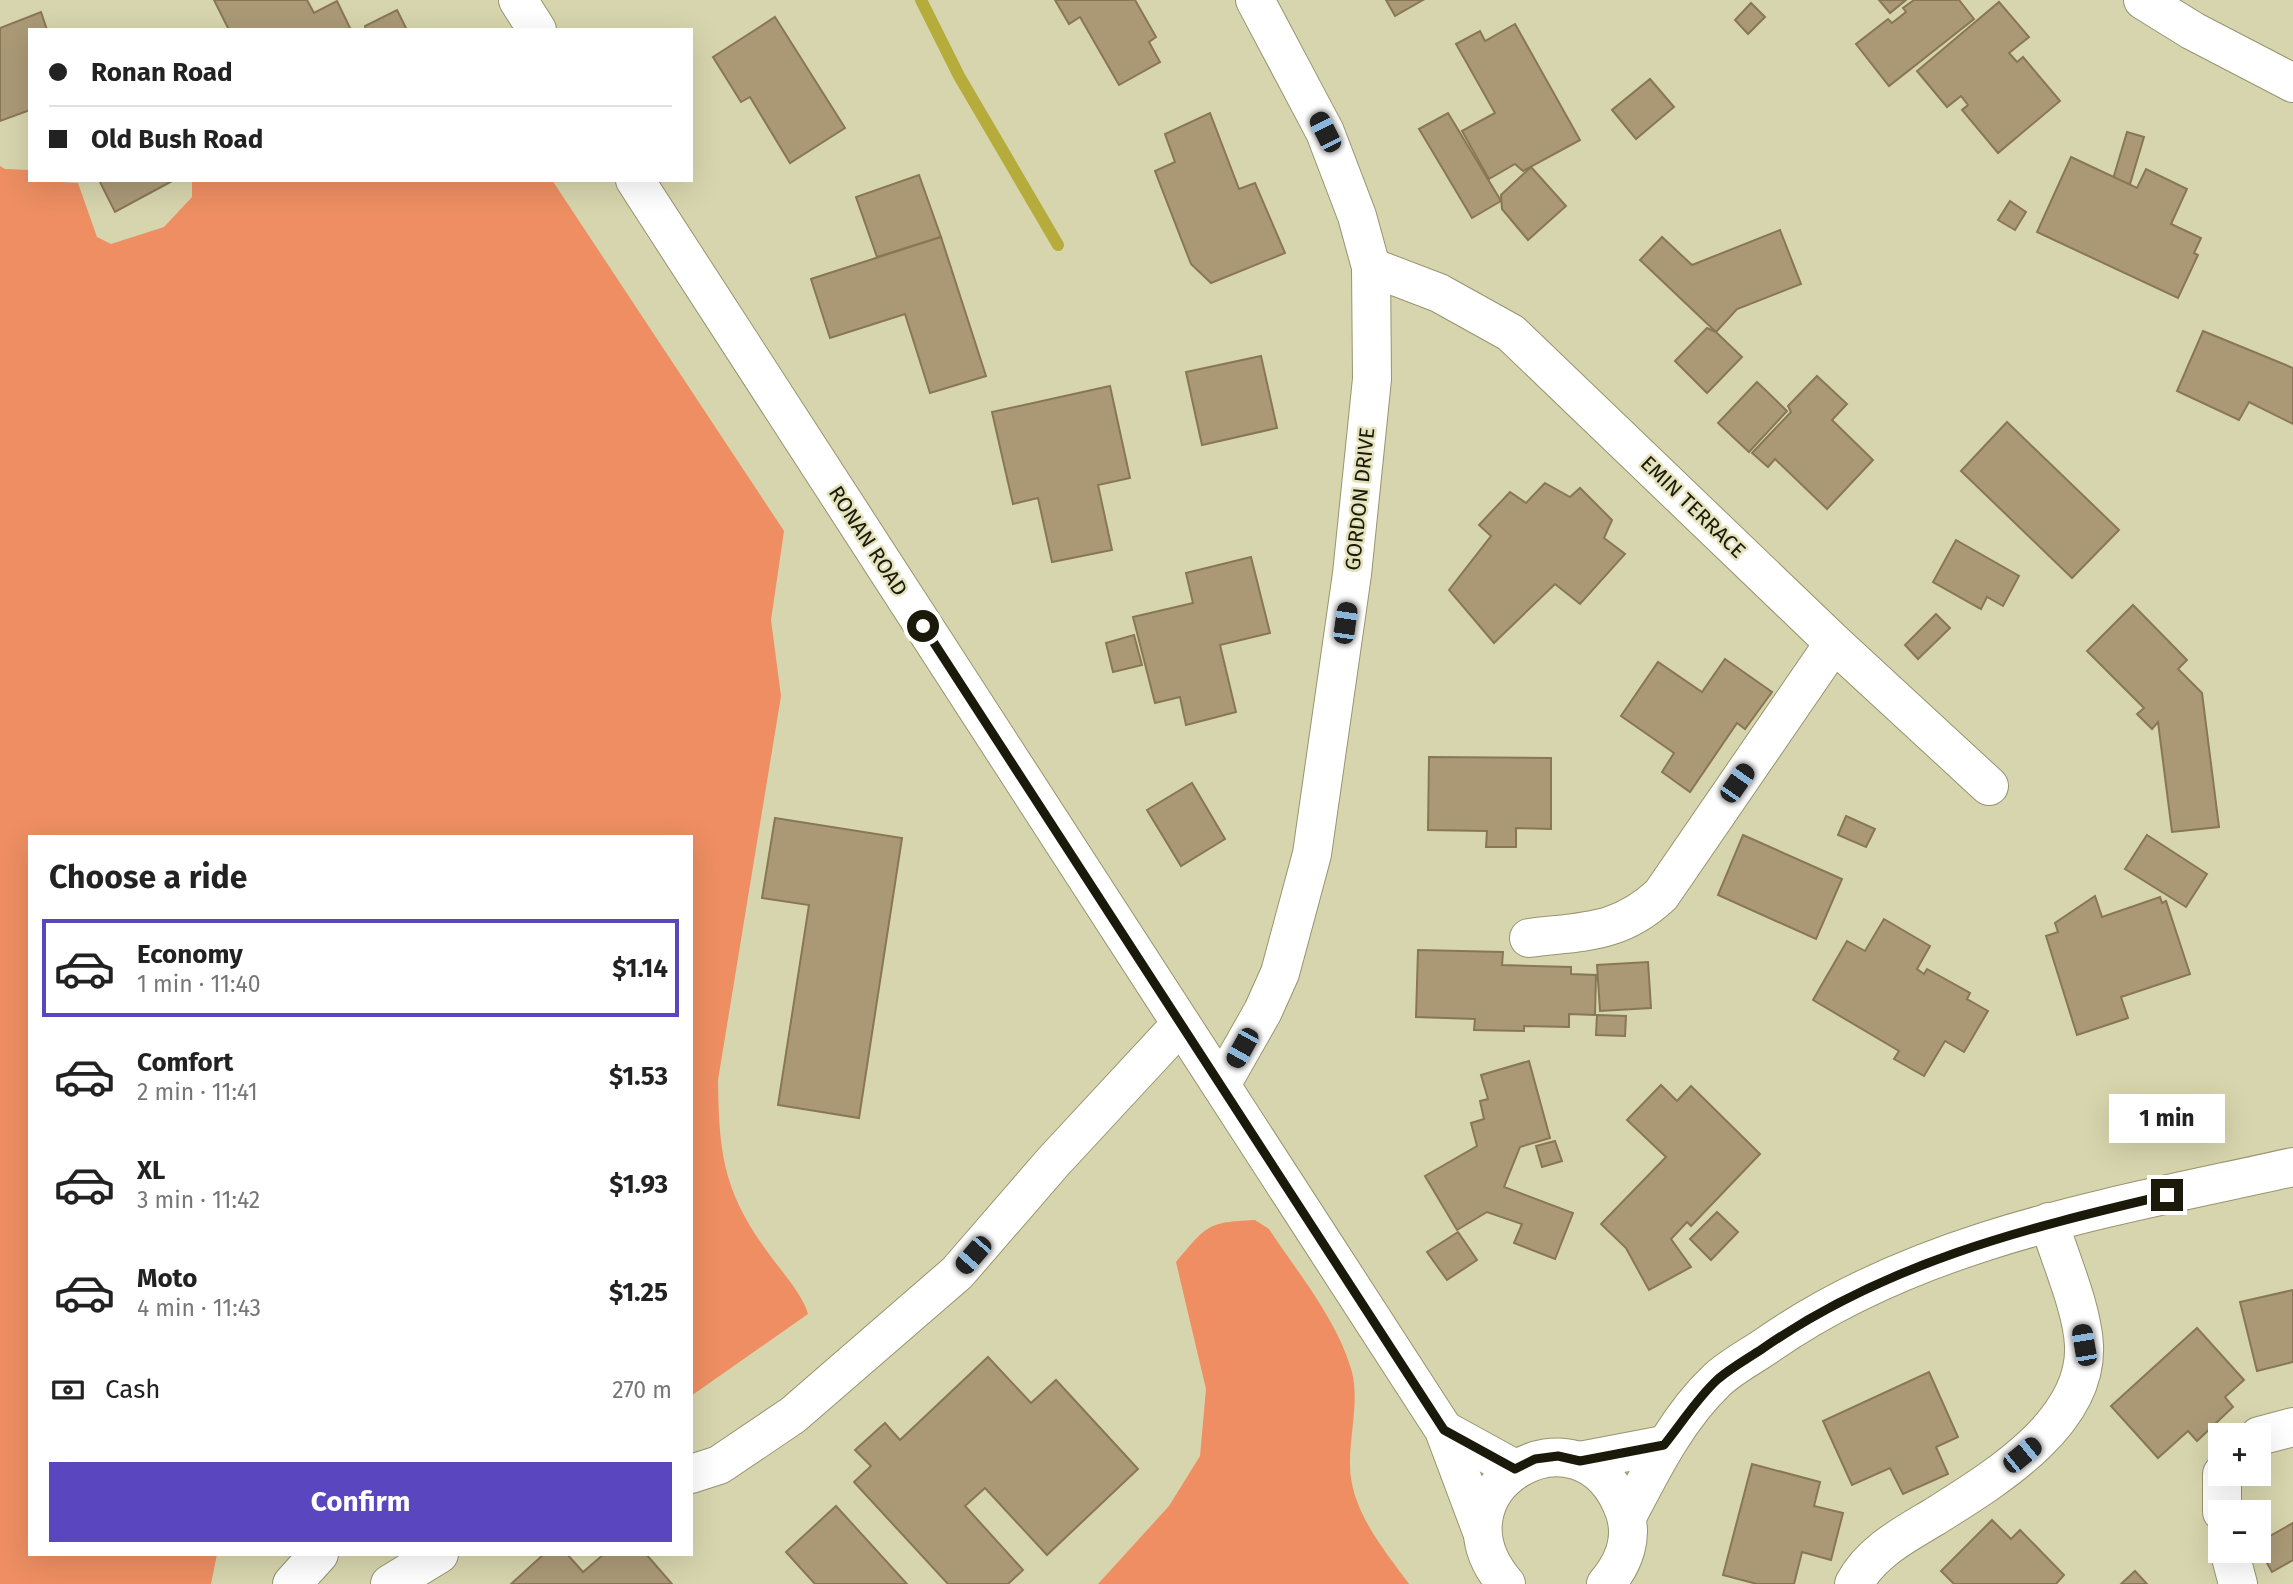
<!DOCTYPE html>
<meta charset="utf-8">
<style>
body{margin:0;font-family:"Fira Sans",sans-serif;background:#f6f6f6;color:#222;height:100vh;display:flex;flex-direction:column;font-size:26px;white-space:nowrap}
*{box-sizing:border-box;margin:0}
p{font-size:23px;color:#767676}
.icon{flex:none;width:38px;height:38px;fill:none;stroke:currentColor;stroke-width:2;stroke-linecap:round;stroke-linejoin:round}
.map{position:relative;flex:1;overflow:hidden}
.side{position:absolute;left:28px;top:835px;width:665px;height:721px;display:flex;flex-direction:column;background:#fff;border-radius:0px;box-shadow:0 7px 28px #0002}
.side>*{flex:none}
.guide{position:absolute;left:28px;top:28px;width:665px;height:154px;border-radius:0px;box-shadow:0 7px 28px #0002;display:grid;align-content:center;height:154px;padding:0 21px;background:#fff}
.controls{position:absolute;left:2208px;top:1423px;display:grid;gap:14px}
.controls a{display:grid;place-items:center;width:63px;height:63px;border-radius:0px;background:#fff;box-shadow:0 7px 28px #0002;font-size:35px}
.end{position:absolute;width:32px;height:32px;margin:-16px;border:9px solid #1a190a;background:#fff;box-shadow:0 0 0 4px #fff}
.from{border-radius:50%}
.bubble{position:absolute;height:49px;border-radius:0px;background:#fff;box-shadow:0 7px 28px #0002;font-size:23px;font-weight:700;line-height:49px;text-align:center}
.car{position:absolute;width:21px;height:42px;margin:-21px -10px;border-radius:9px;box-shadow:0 0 5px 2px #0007;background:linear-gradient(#222 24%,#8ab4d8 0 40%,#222 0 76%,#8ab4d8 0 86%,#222 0)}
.guide b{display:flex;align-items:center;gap:24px;height:66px;font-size:26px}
.guide b+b{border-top:2px solid #e0e0e0}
.guide i{width:18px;height:18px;background:#222}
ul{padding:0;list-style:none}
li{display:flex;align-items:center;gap:21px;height:98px;margin:0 14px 10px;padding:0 7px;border:4px solid transparent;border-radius:0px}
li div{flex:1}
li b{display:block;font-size:26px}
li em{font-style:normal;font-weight:700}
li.active{border-color:#5a47bf}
li>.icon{width:63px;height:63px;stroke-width:1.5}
h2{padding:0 21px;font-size:32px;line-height:84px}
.pay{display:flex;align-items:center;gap:18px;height:77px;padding:0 21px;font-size:26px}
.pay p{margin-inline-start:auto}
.cta{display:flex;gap:14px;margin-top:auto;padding:14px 21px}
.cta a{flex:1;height:80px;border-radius:0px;background:#5a47bf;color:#fff;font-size:28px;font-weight:700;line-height:80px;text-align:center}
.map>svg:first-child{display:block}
.green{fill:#ee8e62}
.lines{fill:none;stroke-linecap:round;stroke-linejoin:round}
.stream{stroke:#b6ac3c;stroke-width:12}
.building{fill:#ab9976;stroke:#875;stroke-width:2}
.minor-casing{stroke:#97946f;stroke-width:40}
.minor{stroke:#fff;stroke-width:38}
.route{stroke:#1a190a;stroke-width:9}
.labels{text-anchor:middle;stroke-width:5;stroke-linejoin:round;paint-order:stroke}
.street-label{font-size:21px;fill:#1a190a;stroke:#e4e2ba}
</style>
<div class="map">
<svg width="2293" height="1584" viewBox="0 0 2293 1584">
<rect width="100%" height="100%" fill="#d7d5ad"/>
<g class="green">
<path d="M0 166 5 169 30 170V180L78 183 97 237 111 244 164 227 192 197V180H552L784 531 771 620 781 696 718 1080C719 1149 722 1188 764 1247 776 1265 803 1294 808 1314L691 1396V836H30V1554H217L211 1584H0Z"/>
<path d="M1255 1220 1269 1229C1298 1273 1338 1321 1352 1372 1359 1400 1350 1433 1350 1462 1349 1509 1383 1548 1409 1584H1098L1169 1506 1200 1456 1206 1389 1176 1262C1207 1226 1206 1222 1255 1220Z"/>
</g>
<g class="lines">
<path class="stream" d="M921 0 959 76 1058 245"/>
</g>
<g class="building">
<path d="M214 0H307L314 13 337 1 351 30H229Z"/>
<path d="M1055 0H1135L1156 37 1149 42 1160 62 1119 85 1080 17 1069 24Z"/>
<path d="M1386 0H1423L1395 16Z"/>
<path d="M1879 0H1906L1890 13Z"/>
<path d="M1914 0H1959L1974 19 1889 86 1856 44 1888 19 1892 23 1906 12 1903 8Z"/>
<path d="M1999 2 2029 37 2009 53 2017 62 2023 57 2060 101 1998 153 1962 110 1968 105 1961 96 1947 107 1917 71Z"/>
<path d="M1751 3 1765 17 1748 34 1735 20Z"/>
<path d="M397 10 407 30H366L365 26Z"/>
<path d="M41 12 47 30H30V110L0 121V28Z"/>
<path d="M775 17 845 128 790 163 750 97 741 102 713 57Z"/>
<path d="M1515 24 1580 140 1523 171 1515 164 1489 179 1462 131 1495 113 1456 44 1480 31 1485 41Z"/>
<path d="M1650 79 1674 107 1636 139 1612 110Z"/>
<path d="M1210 113 1239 189 1255 183 1285 253 1211 283 1191 264 1155 171 1175 162 1165 134Z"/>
<path d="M1448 113 1501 201 1472 218 1419 129Z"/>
<path d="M2127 132 2144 137 2130 184 2113 179Z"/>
<path d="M2071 157 2137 188 2146 169 2187 189 2171 224 2201 238 2194 253 2198 255 2178 298 2037 232Z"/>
<path d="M1531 167 1566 206 1528 240 1502 209 1501 195Z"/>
<path d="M919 175 941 237 877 257 856 197Z"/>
<path d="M99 180H174L115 212Z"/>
<path d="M2010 201 2026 212 2015 230 1998 220Z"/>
<path d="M1780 230 1801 284 1737 309 1716 332 1640 260 1662 237 1692 265Z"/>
<path d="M941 237 986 376 930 393 905 314 830 338 811 279Z"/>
<path d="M1707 328 1716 332 1742 357 1707 393 1675 361Z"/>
<path d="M2203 331 2293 368V424L2249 402 2239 420 2177 391Z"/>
<path d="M1261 356 1277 428 1202 445 1186 372Z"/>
<path d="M1817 376 1847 404 1832 420 1873 460 1827 509 1775 459 1768 467 1752 453 1791 412 1788 406Z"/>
<path d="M1757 382 1787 411 1749 452 1718 423Z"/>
<path d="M1110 386 1130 478 1098 485 1112 550 1052 562 1038 498 1013 504 992 412Z"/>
<path d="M2007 422 2119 530 2072 578 1961 471Z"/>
<path d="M1545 483 1570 497 1580 488 1612 520 1604 538 1625 554 1580 604 1555 584 1494 643 1449 590 1491 536 1479 525 1510 492 1526 503Z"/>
<path d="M1956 540 2019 576 2003 606 1987 597 1981 609 1933 582Z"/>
<path d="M1251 557 1270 633 1220 645 1236 712 1186 725 1180 697 1155 703 1133 617 1193 603 1186 573Z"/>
<path d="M2133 605 2187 660 2178 669 2202 693 2219 827 2172 832 2158 722 2152 729 2137 714 2144 708 2087 651Z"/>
<path d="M1936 614 1950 628 1918 659 1905 645Z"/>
<path d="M1134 635 1142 665 1113 672 1106 643Z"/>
<path d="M1725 659 1772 692 1745 729 1737 723 1690 792 1662 772 1674 753 1621 716 1658 662 1702 692Z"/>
<path d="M1429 757 1551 758V829L1516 828V847H1486L1487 831 1428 830Z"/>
<path d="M1192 783 1225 839 1181 866 1147 810Z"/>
<path d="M1846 816 1875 829 1866 847 1838 835Z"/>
<path d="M775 818 902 838 859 1118 778 1105 809 905 762 898Z"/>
<path d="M1743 835 1842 879 1816 939 1718 895Z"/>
<path d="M2147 835 2207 874 2186 907 2125 869Z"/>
<path d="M2095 896 2102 917 2160 897 2162 903 2166 901 2190 974 2121 997 2128 1018 2077 1035 2046 936 2058 932 2055 923Z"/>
<path d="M1884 919 1930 946 1917 969 1924 974 1927 969 1970 993 1967 999 1988 1011 1964 1052 1945 1041 1924 1076 1894 1059 1899 1051 1813 1000 1847 941 1865 951Z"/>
<path d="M1418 950 1503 952 1502 965 1571 967V974L1596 975 1595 1015 1569 1014V1027L1524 1026V1031L1474 1030 1475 1019 1416 1017Z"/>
<path d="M1648 962 1651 1008 1600 1011 1597 965Z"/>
<path d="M1597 1015 1626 1016 1625 1036 1596 1035Z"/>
<path d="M1529 1061 1550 1138 1520 1147 1504 1187 1573 1213 1555 1259 1514 1243 1522 1224 1487 1212 1457 1230 1425 1176 1477 1146 1471 1123 1484 1119 1480 1101 1488 1099 1481 1075Z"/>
<path d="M1661 1085 1677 1101 1691 1086 1760 1154 1691 1226 1687 1222 1671 1239 1691 1267 1649 1290 1626 1248 1601 1224 1666 1157 1627 1120Z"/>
<path d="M1555 1141 1562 1161 1542 1167 1536 1146Z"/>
<path d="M1717 1212 1738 1232 1711 1260 1690 1239Z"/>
<path d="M1458 1232 1477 1260 1447 1280 1427 1252Z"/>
<path d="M2293 1290V1362L2257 1371 2240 1302Z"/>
<path d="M2197 1328 2244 1380 2225 1397 2233 1407 2197 1441 2188 1431 2158 1458 2111 1406Z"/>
<path d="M988 1357 1031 1403 1056 1380 1138 1469 1047 1555 985 1488 965 1506 1023 1570 1008 1584H948L854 1482 871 1466 855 1450 885 1423 900 1440Z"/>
<path d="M1929 1372 1958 1437 1936 1447 1948 1474 1903 1494 1890 1468 1852 1485 1823 1421Z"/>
<path d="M1752 1464 1820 1482 1814 1506 1843 1513 1831 1560 1802 1552 1794 1584H1757L1723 1575Z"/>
<path d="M836 1506 907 1584H815L786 1552Z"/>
<path d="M1992 1520 2011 1539 2020 1530 2064 1575 2056 1584H1954L1941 1571Z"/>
<path d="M2293 1523V1560L2272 1572 2259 1549V1542Z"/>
<path d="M544 1554H567L583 1572 604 1554H646L672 1584H511Z"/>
<path d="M2135 1571 2147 1584H2121Z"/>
</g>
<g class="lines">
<defs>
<g id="minor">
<path d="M518 0 537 30"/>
<path d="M2143 0 2193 31 2293 83"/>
<path d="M635 180 1444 1430 1481 1529"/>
<path d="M1371 267 1439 293 1511 333 1834 643 1989 786"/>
<path d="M1529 938C1584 931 1619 934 1661 895L1834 643"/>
<path d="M1221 1085 1263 1011 1280 973 1312 854 1352 574 1372 379 1371 267 1357 216 1325 132 1255 0"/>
<path d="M1444 1430 1515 1469"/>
<path d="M2259 1436 2293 1427"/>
<path d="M1580 1461 1664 1445"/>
<path d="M691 1474 719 1465 793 1415 957 1273 1054 1161 1181 1024"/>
<path d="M2222 1512V1474"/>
<path d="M1627 1517C1652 1469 1677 1418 1717 1380 1732 1366 1752 1356 1769 1344 1923 1237 2114 1207 2293 1167"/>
<path d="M2229 1550 2238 1584"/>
<path d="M292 1584 319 1554"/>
<path d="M390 1584 439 1554"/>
<path d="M1506 1584C1424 1489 1581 1396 1624 1510 1634 1537 1624 1563 1606 1584"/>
<path d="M1854 1584C1871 1552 1904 1535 1934 1517 1991 1481 2088 1424 2084 1345 2082 1307 2060 1259 2049 1222"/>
</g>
</defs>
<use href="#minor" class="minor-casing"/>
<use href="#minor" class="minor"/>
</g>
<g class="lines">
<path class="route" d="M923 626 1444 1430 1515 1469 1535 1459 1558 1456 1580 1461 1664 1445C1681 1424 1698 1397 1718 1379 1731 1368 1747 1359 1762 1349 1886 1263 2022 1229 2167 1195"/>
</g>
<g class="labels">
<g class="street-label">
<text transform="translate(1360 499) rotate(-84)" y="7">GORDON DRIVE</text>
<text transform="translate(1693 507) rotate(44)" y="7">EMIN TERRACE</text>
<text transform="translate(868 541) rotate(57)" y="7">RONAN ROAD</text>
</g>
</g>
</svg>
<div class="controls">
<a>+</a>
<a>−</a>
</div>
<i class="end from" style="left:923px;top:626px"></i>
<i class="end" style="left:2167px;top:1195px"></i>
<div class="bubble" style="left:2109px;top:1094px;width:116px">1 min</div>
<i class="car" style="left:1325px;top:132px;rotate:333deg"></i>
<i class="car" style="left:1345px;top:623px;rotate:8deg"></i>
<i class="car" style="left:1737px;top:783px;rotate:35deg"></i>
<i class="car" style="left:1242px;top:1048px;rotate:209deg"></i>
<i class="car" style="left:973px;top:1255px;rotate:221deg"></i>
<i class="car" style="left:2084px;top:1345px;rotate:350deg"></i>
<i class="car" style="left:2022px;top:1455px;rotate:51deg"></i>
<div class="guide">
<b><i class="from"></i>Ronan Road</b>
<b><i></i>Old Bush Road</b>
</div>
<section class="side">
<h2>Choose a ride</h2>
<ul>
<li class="active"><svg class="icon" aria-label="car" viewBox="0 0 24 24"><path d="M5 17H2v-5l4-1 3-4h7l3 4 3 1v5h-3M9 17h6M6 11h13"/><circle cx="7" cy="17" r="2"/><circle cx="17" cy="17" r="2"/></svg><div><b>Economy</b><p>1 min · 11:40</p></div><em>$1.14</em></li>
<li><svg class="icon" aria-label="car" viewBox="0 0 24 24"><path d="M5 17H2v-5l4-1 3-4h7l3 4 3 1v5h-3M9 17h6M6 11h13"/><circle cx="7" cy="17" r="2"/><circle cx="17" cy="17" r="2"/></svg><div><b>Comfort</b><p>2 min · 11:41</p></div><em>$1.53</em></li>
<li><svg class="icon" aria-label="car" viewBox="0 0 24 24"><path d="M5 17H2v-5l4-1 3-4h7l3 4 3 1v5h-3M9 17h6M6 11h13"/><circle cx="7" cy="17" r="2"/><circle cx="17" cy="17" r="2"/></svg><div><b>XL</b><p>3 min · 11:42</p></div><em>$1.93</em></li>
<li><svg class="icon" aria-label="car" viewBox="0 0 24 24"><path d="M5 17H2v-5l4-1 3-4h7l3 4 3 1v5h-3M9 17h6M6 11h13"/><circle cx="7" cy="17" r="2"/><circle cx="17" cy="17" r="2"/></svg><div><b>Moto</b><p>4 min · 11:43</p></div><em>$1.25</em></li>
</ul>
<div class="pay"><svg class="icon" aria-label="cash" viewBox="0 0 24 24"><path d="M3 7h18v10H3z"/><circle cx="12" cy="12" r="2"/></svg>Cash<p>270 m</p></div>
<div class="cta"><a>Confirm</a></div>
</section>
</div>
